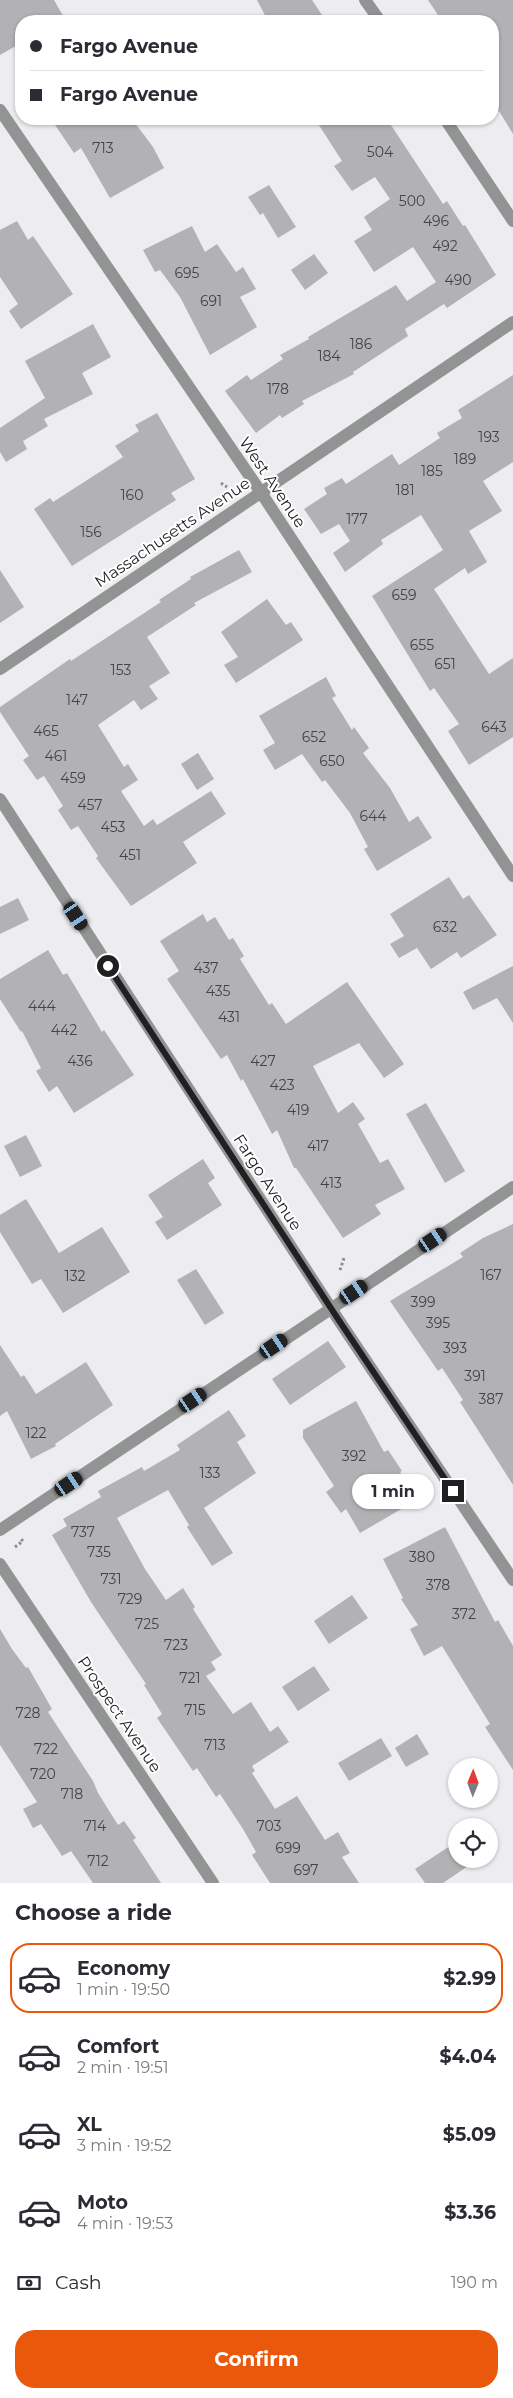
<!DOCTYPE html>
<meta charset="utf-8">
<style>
body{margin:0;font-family:Montserrat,sans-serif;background:#f7f7f7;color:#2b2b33;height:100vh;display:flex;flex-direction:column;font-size:19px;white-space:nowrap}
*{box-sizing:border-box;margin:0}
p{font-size:16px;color:#7c7c81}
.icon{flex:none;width:28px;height:28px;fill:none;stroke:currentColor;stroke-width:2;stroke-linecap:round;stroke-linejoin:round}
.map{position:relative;height:1883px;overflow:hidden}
.drawer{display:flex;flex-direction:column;background:#fff;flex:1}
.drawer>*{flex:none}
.hud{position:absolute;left:15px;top:15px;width:484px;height:110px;border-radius:20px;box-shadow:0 1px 4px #0004;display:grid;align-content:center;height:110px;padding:0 15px;background:#fff}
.needle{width:32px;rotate:1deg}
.tools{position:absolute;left:448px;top:1758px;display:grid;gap:10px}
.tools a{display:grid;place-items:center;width:50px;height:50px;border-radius:50%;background:#fff;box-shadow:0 1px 4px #0004;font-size:25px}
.end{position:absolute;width:22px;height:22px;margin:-11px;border:6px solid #201f21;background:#fff;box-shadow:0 0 0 2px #fff}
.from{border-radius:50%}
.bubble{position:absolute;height:35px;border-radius:18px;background:#fff;box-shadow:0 1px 4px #0004;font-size:16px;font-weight:700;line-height:35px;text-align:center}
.car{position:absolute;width:15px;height:30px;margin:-15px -8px;border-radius:6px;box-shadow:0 0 4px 1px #0007;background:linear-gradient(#222 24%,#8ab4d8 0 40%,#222 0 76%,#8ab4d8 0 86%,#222 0)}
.hud b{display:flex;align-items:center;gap:18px;height:48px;font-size:19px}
.hud b+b{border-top:1px solid #e1e1e2}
.hud i{width:12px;height:12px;background:#2b2b33}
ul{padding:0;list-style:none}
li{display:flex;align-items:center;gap:15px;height:70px;margin:0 10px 8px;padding:0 5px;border:2px solid transparent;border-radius:20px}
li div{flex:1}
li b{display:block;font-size:19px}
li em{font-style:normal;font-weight:700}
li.selected{border-color:#ea580c}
li>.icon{width:45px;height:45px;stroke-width:1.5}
h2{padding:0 15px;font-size:22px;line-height:60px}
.pay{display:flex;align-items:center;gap:12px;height:55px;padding:0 15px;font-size:19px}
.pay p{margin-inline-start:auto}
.cta{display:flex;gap:10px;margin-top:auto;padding:10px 15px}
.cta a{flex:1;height:58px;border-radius:20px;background:#ea580c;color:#fff;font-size:20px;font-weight:700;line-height:58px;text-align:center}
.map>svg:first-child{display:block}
.building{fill:#b2b2b5}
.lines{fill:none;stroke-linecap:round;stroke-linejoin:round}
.path{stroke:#8b8a8d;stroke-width:3;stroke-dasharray:2.5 2.5;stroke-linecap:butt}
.street{stroke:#929494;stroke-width:12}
.route{stroke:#201f21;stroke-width:6}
.labels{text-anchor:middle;stroke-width:4;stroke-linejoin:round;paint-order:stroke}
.number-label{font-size:14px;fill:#444446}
.street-label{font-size:16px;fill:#201f21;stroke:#fff}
</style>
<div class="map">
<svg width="513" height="1883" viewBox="0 0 513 1883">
<rect width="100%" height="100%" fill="#edecf0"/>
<g class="building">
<path d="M0 0H54L66 21H21V43L0 55Z"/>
<path d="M257 0H312L326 21H268Z"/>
<path d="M428 0H513V134L499 111 492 115V21H442Z"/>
<path d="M51 119H132L153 147 164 168 110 198 81 148 74 153Z"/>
<path d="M315 119H387L443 204 447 201 463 226 465 225 496 275 447 308 444 304 405 329 408 336 353 372 354 374 302 401 304 404 282 418 280 415 256 433 225 391 247 375 251 380 283 359 280 355 309 339 308 337 396 285 407 301 436 282 413 247 374 272 354 241 372 230 364 217 390 199 375 177 352 191 334 166 342 161Z"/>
<path d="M269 185 296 227 278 238 263 213 260 215 248 197Z"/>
<path d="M17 221 28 240 33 236 73 294 21 329 9 311 18 304 0 277V230Z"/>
<path d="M192 226 205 252 217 244 236 272 243 267 256 289 240 297 257 327 210 355 180 297 160 270 155 272 143 250Z"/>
<path d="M314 254 328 273 305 290 291 270Z"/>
<path d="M93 324 111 357 82 373 93 394 44 419 48 426 23 441 27 449 6 462 0 452V428L45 398 25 361Z"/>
<path d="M513 375V462L483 481 502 511 469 531 487 562 468 574 465 568 434 589 489 674 513 658V737L469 765 448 731 459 724 434 688 430 691 372 596 443 550 421 515 381 540 383 544 345 572 333 553 350 541 339 524 321 534 304 509 327 494 324 488 342 478 346 484 392 454 399 465 440 438 437 433 462 418 458 410Z"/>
<path d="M157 413 195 479 171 493 176 500 72 566 34 509 50 498 53 502 123 457 115 446 139 431 135 425Z"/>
<path d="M239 550 252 572 194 603 196 605 147 637 170 673 149 686 158 699 141 710 134 700 98 725 124 767 128 764 138 780 121 791 144 826 153 819 157 825 211 791 226 814 183 842 197 863 131 906 96 858 98 856 78 826 71 830 58 810 63 806 44 776 37 780 23 760 29 756 0 712V707L70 659 71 661 161 602 159 600 191 579 190 577Z"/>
<path d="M0 570 24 607 0 623Z"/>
<path d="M267 599 286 625 291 622 303 640 236 683 224 665 238 657 221 632Z"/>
<path d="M326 677 336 696 332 698 352 730 354 727 369 748 363 753 390 788 409 822 418 816 432 838 377 871 364 849 368 847 350 813 325 780 322 782 302 754 275 770 263 750 275 743 259 716Z"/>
<path d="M198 753 214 779 197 790 181 764Z"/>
<path d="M449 877 463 899 469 895 497 935 461 958 457 952 431 969 417 948 399 958 390 944 404 936 390 914Z"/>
<path d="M18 898 29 920 0 934V907Z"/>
<path d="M203 914 207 922 215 917 229 940 233 938 244 956 240 959 269 1005 272 1003 286 1024 347 982 404 1064 384 1078 359 1043 313 1066 338 1113 353 1102 365 1119 358 1124 380 1163 388 1159 405 1189 375 1205 381 1214 343 1238 296 1168H294L277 1130 272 1134 243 1079 241 1081 227 1055 221 1059 167 979 179 971 160 941Z"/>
<path d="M48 950 63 975 67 973 102 1032 104 1030 134 1075 74 1113 57 1086 49 1092 36 1071 41 1068 22 1031 21 1032 0 999V979Z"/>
<path d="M513 966V1023L497 998 473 1010 463 992Z"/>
<path d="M426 1103 465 1171 445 1183 406 1114Z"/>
<path d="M26 1135 42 1166 20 1177 4 1146Z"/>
<path d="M203 1159 215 1178 208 1183 222 1205 167 1240 155 1222 163 1217 148 1195Z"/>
<path d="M26 1199 59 1253 102 1227 130 1272 63 1313 41 1279 32 1284 0 1232V1215Z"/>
<path d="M513 1224V1485L460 1402 463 1400 442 1368 438 1371 390 1301 463 1257 460 1253 483 1238Z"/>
<path d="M196 1269 224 1313 205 1325 177 1280Z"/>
<path d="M328 1341 346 1367 290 1405 272 1379Z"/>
<path d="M0 1345 21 1377 24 1375 36 1394 86 1362 113 1405 55 1444 56 1446 31 1459 7 1411 0 1416Z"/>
<path d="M356 1401 384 1452 388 1450 402 1471 400 1472 417 1500 360 1533 346 1509 341 1513 326 1492 334 1486 303 1438V1430Z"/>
<path d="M229 1410 246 1436 237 1442 256 1473 204 1508 233 1553 212 1566 187 1527 189 1525 168 1490 117 1518 145 1569 166 1600 183 1588 195 1607 193 1609 222 1655 211 1662 216 1670 206 1676 233 1714 251 1702 270 1732 278 1726 289 1742 252 1766 255 1771 252 1773 275 1809 297 1796 325 1840 338 1832 350 1853 342 1857 359 1883H270L252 1855 256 1852 243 1829 220 1794 216 1797 197 1768 193 1771 157 1718 162 1714 144 1685 146 1684 91 1602 52 1535 67 1526 63 1519 101 1497 98 1491 142 1467 144 1471 180 1450 177 1445Z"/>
<path d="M445 1527 495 1622 498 1620 513 1646V1770L485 1727 490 1724 442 1646 424 1656 410 1629 418 1625 401 1599 403 1598 383 1559Z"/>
<path d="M352 1595 368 1618 329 1644 314 1621Z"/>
<path d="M0 1629 12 1649 26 1668 28 1667 52 1709 48 1712 93 1781 98 1793 118 1825 124 1821 136 1838 133 1840 161 1883H93L71 1851 62 1856 41 1824 33 1828 23 1809 37 1802 0 1745Z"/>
<path d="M314 1666 330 1690 298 1711 282 1687Z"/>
<path d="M417 1734 429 1754 406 1767 395 1748Z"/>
<path d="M381 1738 392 1756 349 1781 338 1763Z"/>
<path d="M453 1844 456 1849V1859H463L468 1866 443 1883H425L415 1869Z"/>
</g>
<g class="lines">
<g class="path">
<path d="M221 483 227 487"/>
<path d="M340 1270 344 1258"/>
<path d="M15 1547 23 1541 20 1538"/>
</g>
<g class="street">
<path d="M365 0 380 21"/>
<path d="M0 110 260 491 513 876"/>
<path d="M445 119 513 221"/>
<path d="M0 669 513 322"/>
<path d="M0 799 338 1319 513 1580"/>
<path d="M0 1530 513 1187"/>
<path d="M0 1564 213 1883"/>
</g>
</g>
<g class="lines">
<path class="route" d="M108 966 338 1319 453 1491"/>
</g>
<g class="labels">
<g class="number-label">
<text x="103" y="153">713</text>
<text x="380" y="157">504</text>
<text x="412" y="206">500</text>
<text x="436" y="226">496</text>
<text x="445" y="251">492</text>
<text x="187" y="278">695</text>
<text x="458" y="285">490</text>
<text x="211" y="306">691</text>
<text x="361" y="349">186</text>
<text x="329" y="361">184</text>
<text x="278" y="394">178</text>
<text x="489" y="442">193</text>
<text x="465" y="464">189</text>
<text x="432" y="476">185</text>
<text x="405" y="495">181</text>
<text x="132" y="500">160</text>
<text x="357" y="524">177</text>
<text x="91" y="537">156</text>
<text x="404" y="600">659</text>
<text x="422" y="650">655</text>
<text x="445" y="669">651</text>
<text x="121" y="675">153</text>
<text x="77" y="705">147</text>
<text x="494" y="732">643</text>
<text x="46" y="736">465</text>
<text x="314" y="742">652</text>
<text x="56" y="761">461</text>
<text x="332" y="766">650</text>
<text x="73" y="783">459</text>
<text x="90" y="810">457</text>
<text x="373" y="821">644</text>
<text x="113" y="832">453</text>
<text x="130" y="860">451</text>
<text x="445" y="932">632</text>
<text x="206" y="973">437</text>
<text x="218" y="996">435</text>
<text x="42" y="1011">444</text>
<text x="229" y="1022">431</text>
<text x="64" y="1035">442</text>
<text x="80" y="1066">436</text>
<text x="263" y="1066">427</text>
<text x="282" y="1090">423</text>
<text x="298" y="1115">419</text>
<text x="318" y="1151">417</text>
<text x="331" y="1188">413</text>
<text x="491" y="1280">167</text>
<text x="75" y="1281">132</text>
<text x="423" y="1307">399</text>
<text x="438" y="1328">395</text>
<text x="455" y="1353">393</text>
<text x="475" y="1381">391</text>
<text x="491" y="1404">387</text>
<text x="36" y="1438">122</text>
<text x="354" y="1461">392</text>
<text x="210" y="1478">133</text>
<text x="83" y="1537">737</text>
<text x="99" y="1557">735</text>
<text x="422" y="1562">380</text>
<text x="111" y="1584">731</text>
<text x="438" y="1590">378</text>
<text x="130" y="1604">729</text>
<text x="464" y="1619">372</text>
<text x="147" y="1629">725</text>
<text x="176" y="1650">723</text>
<text x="190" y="1683">721</text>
<text x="195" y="1715">715</text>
<text x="28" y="1718">728</text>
<text x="215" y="1750">713</text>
<text x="46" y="1754">722</text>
<text x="43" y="1779">720</text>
<text x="72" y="1799">718</text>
<text x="95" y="1831">714</text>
<text x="269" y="1831">703</text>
<text x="288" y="1853">699</text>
<text x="98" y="1866">712</text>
<text x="306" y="1875">697</text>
</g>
<g class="street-label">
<text transform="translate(273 482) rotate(56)" y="6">West Avenue</text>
<text transform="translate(172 532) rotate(-34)" y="6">Massachusetts Avenue</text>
<text transform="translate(268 1182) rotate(57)" y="6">Fargo Avenue</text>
<text transform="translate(120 1714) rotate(56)" y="6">Prospect Avenue</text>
</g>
</g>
</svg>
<div class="tools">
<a><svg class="needle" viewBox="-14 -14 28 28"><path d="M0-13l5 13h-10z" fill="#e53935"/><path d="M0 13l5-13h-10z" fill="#7c7c81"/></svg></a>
<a><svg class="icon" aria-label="locate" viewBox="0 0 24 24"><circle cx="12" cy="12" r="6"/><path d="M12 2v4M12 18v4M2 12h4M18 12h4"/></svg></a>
</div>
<i class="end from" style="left:108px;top:966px"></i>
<i class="end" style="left:453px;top:1491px"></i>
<div class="bubble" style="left:352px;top:1474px;width:82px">1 min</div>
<i class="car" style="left:76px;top:916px;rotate:147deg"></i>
<i class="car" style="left:433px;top:1240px;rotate:56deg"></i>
<i class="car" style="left:354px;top:1292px;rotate:56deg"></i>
<i class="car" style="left:274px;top:1346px;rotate:56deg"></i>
<i class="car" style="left:193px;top:1400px;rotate:56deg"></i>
<i class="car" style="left:69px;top:1484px;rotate:56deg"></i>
<div class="hud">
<b><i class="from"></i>Fargo Avenue</b>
<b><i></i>Fargo Avenue</b>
</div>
</div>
<section class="drawer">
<h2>Choose a ride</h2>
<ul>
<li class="selected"><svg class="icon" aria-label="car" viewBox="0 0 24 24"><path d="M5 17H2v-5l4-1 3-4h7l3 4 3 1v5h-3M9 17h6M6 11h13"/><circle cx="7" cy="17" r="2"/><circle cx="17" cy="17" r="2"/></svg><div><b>Economy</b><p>1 min · 19:50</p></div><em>$2.99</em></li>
<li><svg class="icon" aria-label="car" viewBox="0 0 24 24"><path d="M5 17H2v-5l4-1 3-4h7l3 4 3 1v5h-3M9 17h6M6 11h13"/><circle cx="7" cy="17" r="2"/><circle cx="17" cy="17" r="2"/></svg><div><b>Comfort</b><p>2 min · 19:51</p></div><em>$4.04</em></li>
<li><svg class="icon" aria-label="car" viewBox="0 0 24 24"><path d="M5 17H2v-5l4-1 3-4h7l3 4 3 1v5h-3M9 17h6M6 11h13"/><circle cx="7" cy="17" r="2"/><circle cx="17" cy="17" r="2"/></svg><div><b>XL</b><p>3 min · 19:52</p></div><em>$5.09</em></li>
<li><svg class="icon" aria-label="car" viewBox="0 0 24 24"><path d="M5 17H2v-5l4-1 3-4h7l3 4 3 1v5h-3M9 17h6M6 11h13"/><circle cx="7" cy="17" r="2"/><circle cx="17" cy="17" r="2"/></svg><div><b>Moto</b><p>4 min · 19:53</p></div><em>$3.36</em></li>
</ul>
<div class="pay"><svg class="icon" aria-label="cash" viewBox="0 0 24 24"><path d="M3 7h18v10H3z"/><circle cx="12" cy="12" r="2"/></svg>Cash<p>190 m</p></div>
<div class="cta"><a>Confirm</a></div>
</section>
